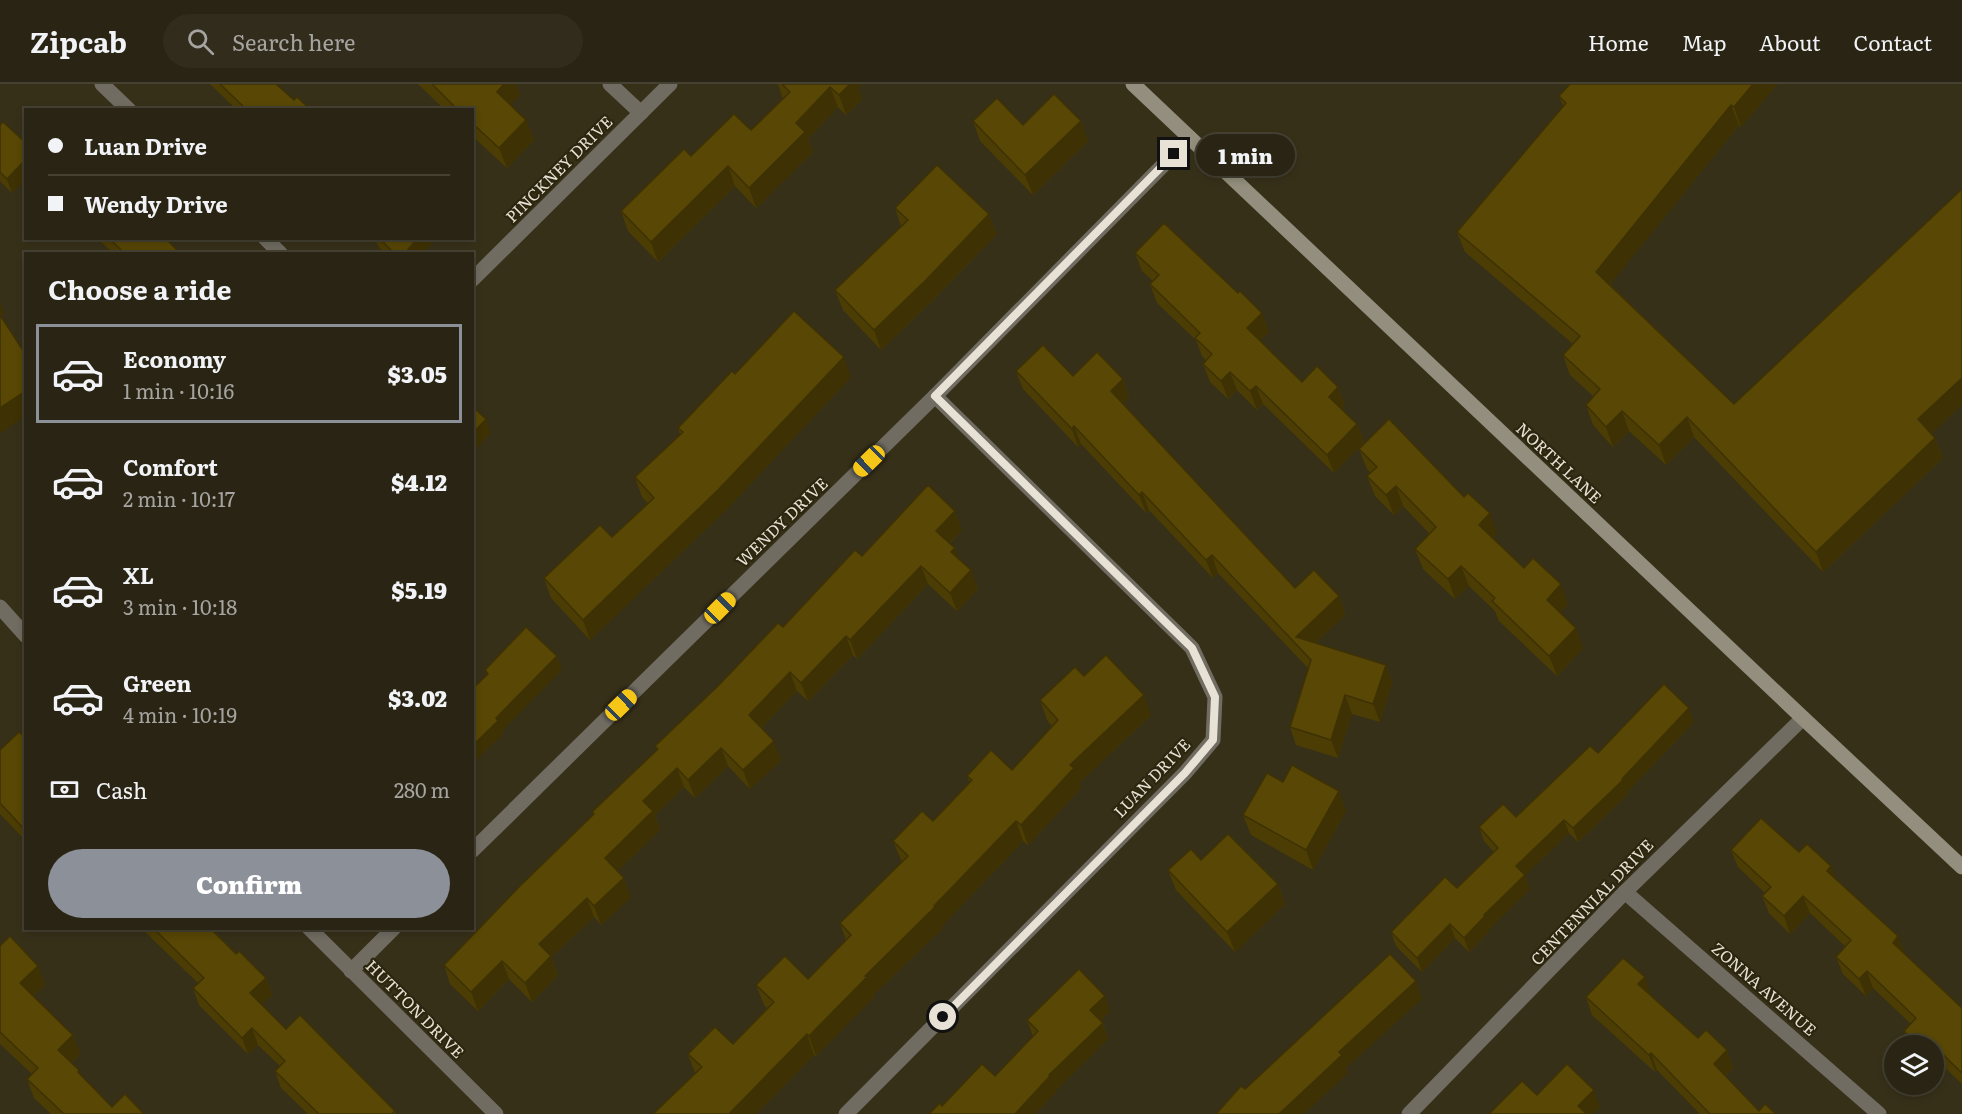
<!DOCTYPE html>
<meta charset="utf-8">
<style>
body{margin:0;font-family:Literata,serif;background:#312c1c;color:#f1f3f6;height:100vh;display:flex;flex-direction:column;font-size:22px;white-space:nowrap}
*{box-sizing:border-box;margin:0}
p{font-size:20px;color:#a5a4a0}
.icon{flex:none;width:33px;height:33px;fill:none;stroke:currentColor;stroke-width:2;stroke-linecap:round;stroke-linejoin:round}
.map{position:relative;flex:1;overflow:hidden}
.sheet{position:absolute;left:24px;top:168px;width:450px;height:678px;display:flex;flex-direction:column;background:#292413;border-radius:0px;box-shadow:0 3px 9px #0003,0 0 0 2px #454133}
.sheet>*{flex:none}
.guide{position:absolute;left:24px;top:24px;width:450px;height:132px;border-radius:0px;box-shadow:0 3px 9px #0003,0 0 0 2px #454133;display:grid;align-content:center;height:132px;padding:0 24px;background:#292413}
.buttons{position:absolute;left:1884px;top:951px;display:grid;gap:12px}
.buttons a{display:grid;place-items:center;width:60px;height:60px;border-radius:50%;background:#292413;box-shadow:0 3px 9px #0003,0 0 0 2px #454133;font-size:30px}
.end{position:absolute;width:27px;height:27px;margin:-14px;border:8px solid #e7e2d5;background:#111;box-shadow:0 0 0 3px #111}
.from{border-radius:50%}
.bubble{position:absolute;height:42px;border-radius:21px;background:#292413;box-shadow:0 3px 9px #0003,0 0 0 2px #454133;font-size:20px;font-weight:800;line-height:42px;text-align:center}
.car{position:absolute;width:18px;height:36px;margin:-18px -9px;border-radius:8px;box-shadow:0 0 4px 2px #0007;background:linear-gradient(#f5c518 24%,#345 0 40%,#f5c518 0 76%,#345 0 86%,#f5c518 0)}
.guide b{display:flex;align-items:center;gap:21px;height:57px;font-size:22px}
.guide b+b{border-top:2px solid #454133}
.guide i{width:15px;height:15px;background:#f1f3f6}
ul{padding:0;list-style:none}
li{display:flex;align-items:center;gap:18px;height:99px;margin:0 12px 9px;padding:0 12px;border:3px solid transparent;border-radius:0px}
li div{flex:1}
li b{display:block;font-size:22px}
li em{font-style:normal;font-weight:800}
li.active{border-color:#8c9099}
li>.icon{width:54px;height:54px;stroke-width:1.5}
h2{padding:0 24px;font-size:27px;line-height:72px}
.pay{display:flex;align-items:center;gap:15px;height:66px;padding:0 24px;font-size:22px}
.pay p{margin-inline-start:auto}
.primary-button{display:flex;gap:12px;margin-top:auto;padding:12px 24px}
.primary-button a{flex:1;height:69px;border-radius:36px;background:#8c9099;color:#fff;font-size:24px;font-weight:800;line-height:69px;text-align:center}
header{display:flex;align-items:center;gap:36px;box-sizing:border-box;height:84px;padding:0 30px;background:#292413;border-bottom:2px solid #454133}
header strong{font-size:28px}
nav{display:flex;gap:33px;margin-inline-start:auto;font-size:21px}
.search{width:420px;height:54px;background:#312c1c;display:flex;align-items:center;gap:15px;box-sizing:border-box;padding:0 21px;border-radius:33px;color:#a5a4a0;font-size:22px}
.map>svg:first-child{display:block}
.lines{fill:none;stroke-linecap:round;stroke-linejoin:round}
.street{stroke:#706c62;stroke-width:15}
.secondary{stroke:#938e7d;stroke-width:15}
.wall{fill:#4c3d04}
.shaded-wall{fill:#3e3204}
.building{fill:#584705;stroke:#3e3204;stroke-width:1.5}
.route{stroke:#e7e2d5;stroke-width:8}
.labels{text-anchor:middle;stroke-width:4.5;stroke-linejoin:round;paint-order:stroke}
.street-label{font-size:16px;fill:#e7e2d5;stroke:#2d260f}
</style>
<header>
<strong>Zipcab</strong>
<div class="search"><svg class="icon" aria-label="search" viewBox="0 0 24 24"><circle cx="10" cy="10" r="6"/><path d="M15 15l6 6"/></svg>Search here</div>
<nav><a>Home</a><a>Map</a><a>About</a><a>Contact</a></nav>
</header>
<div class="map">
<svg width="1962" height="1030" viewBox="0 0 1962 1030">
<rect width="100%" height="100%" fill="#373019"/>
<g class="lines">
<g class="street">
<path d="M102 0 129 26"/>
<path d="M610 0 641 29"/>
<path d="M265 154 281 170"/>
<path d="M472 196 670 0"/>
<path d="M0 523 26 552"/>
<path d="M472 767 935 312 1190 54"/>
<path d="M1625 808 1879 1030"/>
<path d="M309 844 496 1030"/>
<path d="M351 887 394 844"/>
<path d="M846 1030 1185 689 1213 656 1215 613 1192 564 935 312"/>
<path d="M1409 1030 1625 808 1803 634"/>
</g>
<path class="secondary" d="M1133 0 1803 634 1962 783"/>
</g>
<g class="wall">
<path d="M210 0H276L294 16 311 26H237Z"/>
<path d="M418 0H516L520 11 510 21 526 36 534 56 507 84 472 52V26H445Z"/>
<path d="M778 0H862L858 4 862 15 846 31 838 23 808 55 813 68 756 124 735 102 658 178 628 147 621 127 691 72 751 46 783 15Z"/>
<path d="M1570 0H1777L1741 43 1739 41 1610 200 1734 320 1931 350 1935 354 1943 374 1823 488 1694 353 1666 381 1629 347 1613 363 1593 341 1586 321 1594 313 1570 291 1563 271 1573 260 1465 168 1457 148 1563 22 1559 12Z"/>
<path d="M973 37 1088 57 1033 111 980 57Z"/>
<path d="M0 41 12 109 0 97Z"/>
<path d="M895 124 997 150 933 216 881 266 843 226 835 206 901 142Z"/>
<path d="M97 154H165L181 170H114Z"/>
<path d="M375 154H437L422 170H385L378 162Z"/>
<path d="M1135 169 1269 247 1260 257 1302 298 1338 303 1345 322 1342 325 1357 340 1364 358 1334 389 1263 320 1257 326 1237 306 1228 315 1210 298 1203 280 1206 277 1202 272 1196 256 1157 219 1150 200 1153 197 1142 187Z"/>
<path d="M1016 287 1123 295 1129 313 1122 320 1295 504 1339 512 1345 531 1315 559 1386 581 1392 599 1380 638 1352 630 1338 674 1296 661 1290 643 1308 584 1218 489 1213 494 1149 426 1146 429 1081 360 1078 363 1023 305Z"/>
<path d="M735 290 851 293 727 425 590 556 551 514 544 494 612 453 648 419 642 413 635 393 680 351 678 344Z"/>
<path d="M1359 365 1497 449 1493 454 1524 484 1568 520 1560 529 1583 564 1557 592 1499 537 1495 527 1469 502 1455 515 1423 485 1415 465 1430 450 1403 422 1394 431 1375 412 1367 392 1371 389 1367 385Z"/>
<path d="M962 446 950 459 978 505 957 527 928 500 857 575 853 571 808 617 797 607 761 644 781 676 750 705 728 682 695 714 684 703 655 731 660 746 617 787 631 813 601 841 594 833 551 873 558 891 532 918 509 895 478 927 450 900 444 881 593 731 592 728 657 666 655 662 783 543 862 472Z"/>
<path d="M1084 592 1151 631 1079 699 1081 704 1028 761 1023 757 942 842 943 844 873 911 874 913 816 972 814 971 756 1030H653L695 989 688 970 733 960 767 924 764 921 756 901 808 895 846 856 840 839 902 778 893 757 933 737 970 698 967 692 1012 686 1052 642 1047 636 1040 616Z"/>
<path d="M1694 638 1627 708 1628 710 1578 758 1569 749 1525 791 1530 805 1490 844V846L1469 868 1455 854 1422 888 1396 862 1391 848 1457 804 1494 768 1484 757 1479 743 1516 733 1598 669Z"/>
<path d="M26 654V757L0 730V666Z"/>
<path d="M1283 698 1346 727 1313 786 1251 751 1243 731Z"/>
<path d="M1731 766 1799 768 1836 795 1904 870 1962 924V1000L1940 979 1934 986V962H1909L1904 947 1911 940 1873 904 1866 912 1843 890 1836 873 1846 863 1810 829 1790 850 1769 829 1762 812 1765 809 1738 783Z"/>
<path d="M1168 786 1278 800 1285 820 1235 868 1176 806Z"/>
<path d="M141 844H210L236 870 266 894 272 911 262 920 286 945 395 1027 396 1030H308L281 1004 275 987 280 982 258 961 248 970 199 921 193 904 198 899Z"/>
<path d="M0 862 38 882 45 901 33 912 73 951 80 970 71 979 81 991 112 1023 144 1030H51L34 1014 27 995 32 990 0 960Z"/>
<path d="M1651 911 1698 954 1727 966 1733 984 1725 992 1759 1027 1776 1030H1700L1657 986 1655 988 1592 931 1586 913Z"/>
<path d="M1110 927 1101 937 1103 939 1108 955 1056 1006V1008L1035 1030H929L995 992 1033 952 1027 936Z"/>
</g>
<g class="shaded-wall">
<path d="M504 0H516L520 11 504 28 497 8Z"/>
<path d="M850 0H862L858 4 862 15 846 31 839 11Z"/>
<path d="M1753 0H1777L1741 43 1734 23Z"/>
<path d="M830 3 838 23 808 55 813 68 756 124 749 104 796 39Z"/>
<path d="M1731 21 1739 41 1604 208 1596 188Z"/>
<path d="M526 36 534 56 507 84 499 64Z"/>
<path d="M1081 37 1088 57 1033 111 1025 91Z"/>
<path d="M26 75V95L12 109 7 95Z"/>
<path d="M728 82 735 102 658 178 651 158Z"/>
<path d="M989 130 997 150 933 216 881 266 874 246Z"/>
<path d="M418 154H437L422 170H404Z"/>
<path d="M0 218 4 229 0 232Z"/>
<path d="M1262 229 1269 247 1254 263 1247 244Z"/>
<path d="M844 273 851 293 727 425 590 556 583 536Z"/>
<path d="M1230 288 1237 306 1228 315 1221 297Z"/>
<path d="M1962 294V321L1925 356 1918 335Z"/>
<path d="M1123 295 1129 313 1117 325 1111 307Z"/>
<path d="M1256 302 1263 320 1257 326 1250 307Z"/>
<path d="M1338 303 1345 322 1336 331 1329 313Z"/>
<path d="M26 307V332L0 349V324Z"/>
<path d="M1622 327 1629 347 1613 363 1606 343Z"/>
<path d="M1687 333 1694 353 1666 381 1659 361Z"/>
<path d="M486 335 491 349 472 369V350Z"/>
<path d="M1357 340 1364 358 1334 389 1327 371Z"/>
<path d="M1074 342 1081 360 1078 363 1072 345Z"/>
<path d="M1935 354 1943 374 1823 488 1816 468Z"/>
<path d="M1396 402 1403 422 1394 431 1386 411Z"/>
<path d="M1142 408 1149 426 1146 429 1139 411Z"/>
<path d="M955 427 962 446 943 465 936 447Z"/>
<path d="M1490 429 1497 449 1486 461 1479 441Z"/>
<path d="M955 464 962 482 951 468Z"/>
<path d="M1212 471 1218 489 1213 494 1206 476Z"/>
<path d="M921 482 928 500 857 575 850 556Z"/>
<path d="M1461 482 1469 502 1455 515 1448 495Z"/>
<path d="M971 486 978 505 957 527 950 509Z"/>
<path d="M1561 500 1568 520 1554 536 1547 516Z"/>
<path d="M1339 512 1345 531 1304 569 1296 553Z"/>
<path d="M1576 544 1583 564 1557 592 1549 572Z"/>
<path d="M846 552 853 571 808 617 801 599Z"/>
<path d="M557 572 562 586 502 647 503 650 472 680V662L496 634Z"/>
<path d="M1386 581 1392 599 1380 638 1373 620Z"/>
<path d="M790 588 797 607 755 650 749 631Z"/>
<path d="M1144 611 1151 631 1079 699 1081 704 1028 761 1021 741 1070 681Z"/>
<path d="M1345 611 1352 630 1338 674 1331 656Z"/>
<path d="M1689 624 1694 638 1627 708 1628 710 1578 758 1573 744 1622 695Z"/>
<path d="M774 657 781 676 750 705 743 686Z"/>
<path d="M721 664 728 682 695 714 688 696Z"/>
<path d="M677 684 684 703 655 731 660 746 611 793 605 774 643 717Z"/>
<path d="M1339 707 1346 727 1313 786 1306 766Z"/>
<path d="M1564 736 1569 749 1525 791 1530 805 1490 844V846L1469 868 1464 854 1484 831 1516 782Z"/>
<path d="M1016 737 1023 757 942 842 943 844 873 911 874 913 816 972 809 952 865 892Z"/>
<path d="M1831 782 1838 799 1827 787Z"/>
<path d="M624 794 631 813 601 841 594 822Z"/>
<path d="M1278 800 1285 820 1235 868 1227 848Z"/>
<path d="M1803 812 1810 829 1790 850 1784 832Z"/>
<path d="M587 814 594 833 551 873 558 891 532 918 525 899 539 860Z"/>
<path d="M1450 840 1455 854 1422 888 1417 874Z"/>
<path d="M1898 852 1905 870 1893 859Z"/>
<path d="M502 877 509 895 478 927 471 908Z"/>
<path d="M38 882 45 901 27 918 20 899Z"/>
<path d="M1867 887 1873 904 1866 912 1859 895Z"/>
<path d="M1645 893 1651 911 1645 918 1638 900Z"/>
<path d="M266 894 272 911 256 926 250 909Z"/>
<path d="M1416 897 1422 915 1346 984 1348 989 1304 1030H1279L1339 968Z"/>
<path d="M1105 912 1110 927 1096 942 1090 926Z"/>
<path d="M1103 939 1108 955 1056 1006V1008L1035 1030H1015L1049 991Z"/>
<path d="M252 944 258 961 248 970 242 954Z"/>
<path d="M807 950 814 971 756 1030H729Z"/>
<path d="M73 951 80 970 65 985 58 966Z"/>
<path d="M1934 962 1940 979 1934 986Z"/>
<path d="M1727 966 1733 984 1720 997 1714 980Z"/>
<path d="M1651 969 1657 986 1655 988 1649 971Z"/>
<path d="M1594 1006 1600 1023 1593 1030H1581L1578 1022Z"/>
</g>
<g class="building">
<path d="M220 0H276L294 16 297 13 311 26H247Z"/>
<path d="M432 0H504L497 8 526 36 499 64 472 39V26H458Z"/>
<path d="M782 0H850L839 11 830 3 796 39 805 48 749 104 728 82 651 158 621 127 684 65 691 72 734 30 751 46 790 8Z"/>
<path d="M1570 0H1753L1734 23 1731 21 1596 188 1734 320 1962 105V294L1918 335 1935 354 1816 468 1687 333 1659 361 1622 327 1606 343 1586 321 1600 305 1563 271 1580 252 1457 148 1566 19 1559 12Z"/>
<path d="M1054 10 1081 37 1025 91 973 37 997 14 1023 41Z"/>
<path d="M3 38 26 59V75L7 95 0 88V41Z"/>
<path d="M937 81 989 130 926 196 874 246 835 206 908 136 895 124Z"/>
<path d="M1164 139 1238 209 1240 207 1262 229 1247 244 1302 298 1317 282 1338 303 1329 313 1357 340 1327 371 1256 302 1250 307 1230 288 1221 297 1203 280 1212 270 1195 254 1200 249 1150 200 1159 191 1135 169Z"/>
<path d="M109 154H165L181 170H125Z"/>
<path d="M379 154H418L404 170H395Z"/>
<path d="M794 227 844 273 719 405 583 536 544 494 600 441 612 453 654 414 635 393 683 348 678 344 732 287 735 290Z"/>
<path d="M0 231 26 271V307L0 324Z"/>
<path d="M1043 261 1073 292 1097 268 1123 295 1111 307 1295 504 1314 486 1339 512 1296 553 1386 581 1373 620 1345 611 1331 656 1290 643 1311 576 1212 471 1206 476 1142 408 1139 411 1074 342 1072 345 1016 287Z"/>
<path d="M472 322 486 335 472 350Z"/>
<path d="M1389 335 1464 413 1468 409 1490 429 1479 441 1524 484 1533 474 1561 500 1547 516 1576 544 1549 572 1492 517 1495 514 1461 482 1448 495 1415 465 1436 443 1396 402 1386 411 1367 392 1377 383 1359 365Z"/>
<path d="M928 401 955 427 936 447 955 464 951 468 971 486 950 509 921 482 850 556 846 552 801 599 790 588 749 631 774 657 743 686 721 664 688 696 677 684 643 717 653 727 605 774 624 794 594 822 587 814 539 860 551 872 525 899 502 877 471 908 444 881 520 802 594 730 592 728 658 665 655 662 719 601 778 539 783 543 855 466 862 472Z"/>
<path d="M526 543 557 572 496 634 498 637 472 662V605L488 590 485 586Z"/>
<path d="M1106 571 1144 611 1070 681 1074 684 1021 741 1016 737 934 822 935 823 865 892 867 893 809 952 807 950 729 1030H653L702 983 688 970 715 943 733 960 774 918 756 901 785 872 808 895 851 851 840 839 908 772 893 757 922 727 933 737 972 696 967 692 991 666 1012 686 1058 636 1040 616 1075 583 1084 592Z"/>
<path d="M1664 600 1689 624 1622 695 1623 696 1573 744 1564 736 1516 782 1525 791 1484 831 1485 832 1464 854 1450 840 1417 874 1391 848 1445 793 1457 804 1498 764 1479 743 1503 720 1516 733 1590 662 1598 669Z"/>
<path d="M19 648 26 654V747L0 719V666Z"/>
<path d="M1292 681 1339 707 1306 766 1243 731 1267 689 1283 698Z"/>
<path d="M1761 734 1799 768 1807 760 1831 782 1827 787 1898 852 1893 859 1962 924V989L1934 962H1919L1904 947 1916 934 1867 887 1859 895 1836 873 1851 856 1803 812 1784 832 1762 812 1771 803 1731 766Z"/>
<path d="M1228 750 1278 800 1227 848 1168 786 1191 765 1201 776Z"/>
<path d="M153 844H210L236 870 239 867 266 894 250 909 286 945 300 931 395 1027 392 1030H319L275 987 285 977 252 944 242 954 193 904 204 894Z"/>
<path d="M10 852 38 882 20 899 73 951 58 966 79 986 78 988 112 1023 125 1010 144 1030H64L27 995 38 984 0 948V862Z"/>
<path d="M1390 870 1416 897 1339 968 1342 971 1279 1030H1216L1241 1002 1245 1005Z"/>
<path d="M1623 874 1645 893 1638 900 1698 954 1706 946 1727 966 1714 980 1759 1027 1765 1020 1776 1030H1710L1651 969 1649 971 1586 913Z"/>
<path d="M1079 885 1105 912 1090 926 1103 939 1049 991 1050 992 1015 1030H929L940 1019 942 1022 982 980 995 992 1038 947 1027 936Z"/>
<path d="M1567 980 1594 1006 1578 1022 1587 1030H1489L1522 997 1537 1011Z"/>
</g>
<g class="lines">
<path class="route" d="M943 933 1185 689 1213 656 1215 613 1192 564 935 312 1174 70"/>
</g>
<g class="labels">
<g class="street-label">
<text transform="translate(559 85) rotate(-45)" y="6">PINCKNEY DRIVE</text>
<text transform="translate(1559 379) rotate(43)" y="6">NORTH LANE</text>
<text transform="translate(782 438) rotate(-44)" y="6">WENDY DRIVE</text>
<text transform="translate(1152 694) rotate(-46)" y="6">LUAN DRIVE</text>
<text transform="translate(1592 818) rotate(-46)" y="6">CENTENNIAL DRIVE</text>
<text transform="translate(1764 905) rotate(41)" y="6">ZONNA AVENUE</text>
<text transform="translate(415 925) rotate(45)" y="6">HUTTON DRIVE</text>
</g>
</g>
</svg>
<div class="buttons">
<a><svg class="icon" aria-label="layers" viewBox="0 0 24 24"><path d="M12 4l9 5-9 5-9-5zM3 14l9 5 9-5"/></svg></a>
</div>
<i class="end from" style="left:943px;top:933px"></i>
<i class="end" style="left:1174px;top:70px"></i>
<div class="bubble" style="left:1196px;top:50px;width:99px">1 min</div>
<i class="car" style="left:869px;top:377px;rotate:226deg"></i>
<i class="car" style="left:720px;top:524px;rotate:45deg"></i>
<i class="car" style="left:621px;top:621px;rotate:46deg"></i>
<div class="guide">
<b><i class="from"></i>Luan Drive</b>
<b><i></i>Wendy Drive</b>
</div>
<section class="sheet">
<h2>Choose a ride</h2>
<ul>
<li class="active"><svg class="icon" aria-label="car" viewBox="0 0 24 24"><path d="M5 17H2v-5l4-1 3-4h7l3 4 3 1v5h-3M9 17h6M6 11h13"/><circle cx="7" cy="17" r="2"/><circle cx="17" cy="17" r="2"/></svg><div><b>Economy</b><p>1 min · 10:16</p></div><em>$3.05</em></li>
<li><svg class="icon" aria-label="car" viewBox="0 0 24 24"><path d="M5 17H2v-5l4-1 3-4h7l3 4 3 1v5h-3M9 17h6M6 11h13"/><circle cx="7" cy="17" r="2"/><circle cx="17" cy="17" r="2"/></svg><div><b>Comfort</b><p>2 min · 10:17</p></div><em>$4.12</em></li>
<li><svg class="icon" aria-label="car" viewBox="0 0 24 24"><path d="M5 17H2v-5l4-1 3-4h7l3 4 3 1v5h-3M9 17h6M6 11h13"/><circle cx="7" cy="17" r="2"/><circle cx="17" cy="17" r="2"/></svg><div><b>XL</b><p>3 min · 10:18</p></div><em>$5.19</em></li>
<li><svg class="icon" aria-label="car" viewBox="0 0 24 24"><path d="M5 17H2v-5l4-1 3-4h7l3 4 3 1v5h-3M9 17h6M6 11h13"/><circle cx="7" cy="17" r="2"/><circle cx="17" cy="17" r="2"/></svg><div><b>Green</b><p>4 min · 10:19</p></div><em>$3.02</em></li>
</ul>
<div class="pay"><svg class="icon" aria-label="cash" viewBox="0 0 24 24"><path d="M3 7h18v10H3z"/><circle cx="12" cy="12" r="2"/></svg>Cash<p>280 m</p></div>
<div class="primary-button"><a>Confirm</a></div>
</section>
</div>
